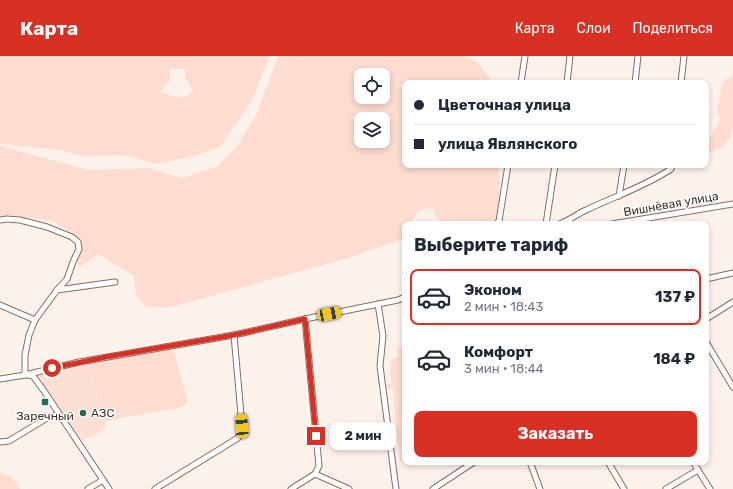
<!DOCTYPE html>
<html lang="ru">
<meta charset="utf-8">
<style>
body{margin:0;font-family:Rubik,sans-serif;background:#f2f2f3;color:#1f2937;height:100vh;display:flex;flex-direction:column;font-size:15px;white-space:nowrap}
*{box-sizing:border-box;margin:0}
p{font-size:13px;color:#747a83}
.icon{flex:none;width:22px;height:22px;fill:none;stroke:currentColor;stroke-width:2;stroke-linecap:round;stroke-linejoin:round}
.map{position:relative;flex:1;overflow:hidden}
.panel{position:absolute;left:402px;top:165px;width:307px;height:244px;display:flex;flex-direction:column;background:#fff;border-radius:8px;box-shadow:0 2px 6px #0003}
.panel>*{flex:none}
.banner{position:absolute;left:402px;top:24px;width:307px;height:88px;border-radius:8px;box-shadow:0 2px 6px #0003;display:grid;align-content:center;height:88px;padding:0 12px;background:#fff}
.fabs{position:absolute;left:354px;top:12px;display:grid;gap:8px}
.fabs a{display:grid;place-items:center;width:36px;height:36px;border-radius:8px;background:#fff;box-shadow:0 2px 6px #0003;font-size:20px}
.end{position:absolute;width:18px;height:18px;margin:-9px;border:5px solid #d93025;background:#fff;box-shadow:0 0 0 2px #fff}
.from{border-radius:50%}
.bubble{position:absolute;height:28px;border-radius:8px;background:#fff;box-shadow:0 2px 6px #0003;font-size:13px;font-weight:700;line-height:28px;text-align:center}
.car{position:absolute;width:12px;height:24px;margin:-12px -6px;border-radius:5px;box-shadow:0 0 3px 1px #0007;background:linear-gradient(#f5c518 24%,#345 0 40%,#f5c518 0 76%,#345 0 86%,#f5c518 0)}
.banner b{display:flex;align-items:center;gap:14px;height:38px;font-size:15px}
.banner b+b{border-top:1px solid #e0e1e3}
.banner i{width:10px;height:10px;background:#1f2937}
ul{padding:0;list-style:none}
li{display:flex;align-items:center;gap:12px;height:56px;margin:0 8px 6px;padding:0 4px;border:2px solid transparent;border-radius:8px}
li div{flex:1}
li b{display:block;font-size:15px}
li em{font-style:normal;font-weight:700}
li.selected{border-color:#d93025}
li>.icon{width:36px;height:36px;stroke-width:1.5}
h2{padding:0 12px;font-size:18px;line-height:48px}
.primary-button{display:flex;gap:8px;margin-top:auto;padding:8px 12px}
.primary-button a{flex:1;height:46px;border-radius:8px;background:#d93025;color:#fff;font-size:16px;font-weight:700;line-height:46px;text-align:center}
header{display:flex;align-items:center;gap:24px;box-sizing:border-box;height:56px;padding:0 20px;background:#d93025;color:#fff}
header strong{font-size:19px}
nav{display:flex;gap:22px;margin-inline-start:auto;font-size:14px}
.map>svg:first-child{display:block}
.built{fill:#fedfd4}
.green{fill:#fedccf;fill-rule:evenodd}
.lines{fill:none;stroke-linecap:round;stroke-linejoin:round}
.minor-casing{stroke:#876c62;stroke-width:7}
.minor{stroke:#fff;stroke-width:5}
.route{stroke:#d93025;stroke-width:5}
.poi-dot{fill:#236a5f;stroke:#fff;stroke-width:1.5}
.labels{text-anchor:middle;stroke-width:3;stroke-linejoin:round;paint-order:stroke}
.street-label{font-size:12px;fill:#3f342f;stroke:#fff}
.poi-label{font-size:12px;fill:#3f342f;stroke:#fff;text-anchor:start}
</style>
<header>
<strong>Карта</strong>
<nav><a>Карта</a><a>Слои</a><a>Поделиться</a></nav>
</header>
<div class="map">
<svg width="733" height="433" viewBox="0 0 733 433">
<rect width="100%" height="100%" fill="#fdf1ec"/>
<path class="built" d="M88 308 106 370 97 379 81 384 39 322 41 318Z"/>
<g class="green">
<path d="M0 0H270L252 44 220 91 190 101 157 108 123 99 84 100 60 94 11 89 0 87ZM170 13H185V21L193 35C182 46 173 40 160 36L170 24Z"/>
<path d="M278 0H465L478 6 490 22 491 27H405V109H498C499 128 503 151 491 168H441L432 152C418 153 416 156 411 168H405V180L403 183 348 202 168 252 146 250 136 239 133 219 98 198 80 211 77 205 82 194 81 183 53 165 9 159 0 161V90L89 114 148 112 182 122 216 111 237 90 256 60ZM361 19H383V41H361ZM361 63H383V85H361Z"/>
<path d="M733 17V76L731 77C730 87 716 97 706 96V92L709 91V84L713 76 717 71 720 63 717 55 722 28 727 22H731Z"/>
<path d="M405 289V405L400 406 397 381 393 333H387L385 329 391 327 390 306 398 300 397 292Z"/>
<path d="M173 293 188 346C184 351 179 352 174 353L105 365 88 308 90 307Z"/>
<path d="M0 417 11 420 20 433H0Z"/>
</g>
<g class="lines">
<defs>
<g id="minor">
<path d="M521 27 525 0"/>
<path d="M567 27 570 0"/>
<path d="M635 27 638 0"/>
<path d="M681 27 684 0"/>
<path d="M619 140 624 109"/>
<path d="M0 164 7 163 20 164 47 171 72 181 78 186 79 193 73 206 67 223 57 234"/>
<path d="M496 168 499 165 508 109"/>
<path d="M546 168 555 109"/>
<path d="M559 168C568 165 576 159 584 155 613 141 644 131 671 113V109"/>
<path d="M612 168 733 148"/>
<path d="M706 223 733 217"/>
<path d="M378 248 383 280 380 310 396 433"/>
<path d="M0 249 35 264"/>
<path d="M706 263 733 246"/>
<path d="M706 286 733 331"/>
<path d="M25 319V299L29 279 35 264 57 234 115 226"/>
<path d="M28 319 33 320 44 335 109 433"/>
<path d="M0 323 25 319 79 306 234 279 305 263 398 244 405 241"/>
<path d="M0 386 9 385 47 362 59 358"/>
<path d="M530 406 540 433"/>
<path d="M608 406 624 433"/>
<path d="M693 406 710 433"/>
<path d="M315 418 349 433"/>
<path d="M88 433 103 424"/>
<path d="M155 433 238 382 241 376 242 370 234 279"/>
<path d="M291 433 315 418 319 410 305 263"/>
<path d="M433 433 474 406"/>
<path d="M666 433 698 414"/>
</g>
</defs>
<use href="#minor" class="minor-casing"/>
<use href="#minor" class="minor"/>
</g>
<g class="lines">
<path class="route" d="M52 312 106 301 234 279 305 263 316 380"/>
</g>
<g class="poi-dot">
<rect x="41" y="342" width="8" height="8" rx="2"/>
<circle cx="83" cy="357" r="4"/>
</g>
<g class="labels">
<g class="street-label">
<text transform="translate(671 148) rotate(-10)" y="4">Вишнёвая улица</text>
</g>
<g class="poi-label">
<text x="91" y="361">АЗС</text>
<text x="45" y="364" text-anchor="middle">Заречный</text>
</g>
</g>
</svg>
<div class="fabs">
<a><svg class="icon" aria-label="locate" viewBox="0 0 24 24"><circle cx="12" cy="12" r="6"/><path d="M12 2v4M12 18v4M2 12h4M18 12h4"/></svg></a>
<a><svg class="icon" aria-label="layers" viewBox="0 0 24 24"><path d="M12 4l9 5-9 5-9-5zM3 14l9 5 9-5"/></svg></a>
</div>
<i class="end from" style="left:52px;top:312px"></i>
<i class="end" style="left:316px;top:380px"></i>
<div class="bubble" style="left:330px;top:366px;width:66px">2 мин</div>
<i class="car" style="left:329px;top:258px;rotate:79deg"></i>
<i class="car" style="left:242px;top:370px;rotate:355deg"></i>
<div class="banner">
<b><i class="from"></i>Цветочная улица</b>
<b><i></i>улица Являнского</b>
</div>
<section class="panel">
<h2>Выберите тариф</h2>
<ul>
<li class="selected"><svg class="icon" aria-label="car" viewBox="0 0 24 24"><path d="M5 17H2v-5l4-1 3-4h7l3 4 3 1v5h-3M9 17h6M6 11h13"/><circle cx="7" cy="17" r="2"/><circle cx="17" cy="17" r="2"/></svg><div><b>Эконом</b><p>2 мин · 18:43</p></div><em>137 ₽</em></li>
<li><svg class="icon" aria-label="car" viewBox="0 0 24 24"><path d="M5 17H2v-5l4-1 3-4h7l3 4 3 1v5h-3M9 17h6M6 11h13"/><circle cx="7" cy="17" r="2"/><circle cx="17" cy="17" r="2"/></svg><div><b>Комфорт</b><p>3 мин · 18:44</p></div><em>184 ₽</em></li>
</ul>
<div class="primary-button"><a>Заказать</a></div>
</section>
</div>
